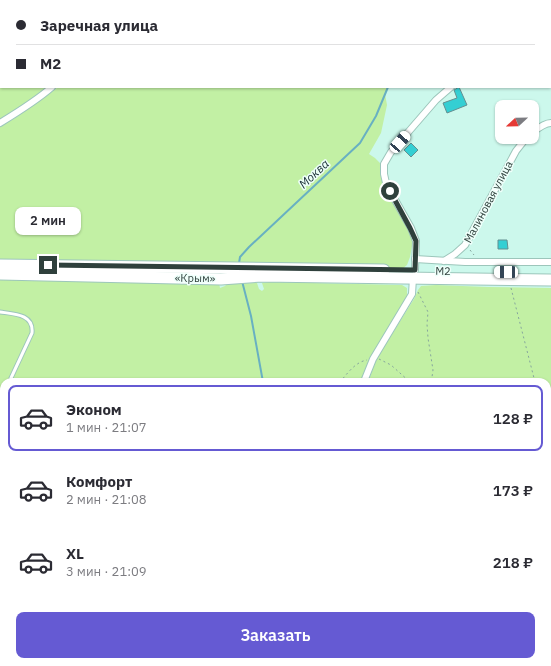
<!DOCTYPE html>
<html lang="ru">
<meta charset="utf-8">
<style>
body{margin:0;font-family:"IBM Plex Sans",sans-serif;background:#f7f7f7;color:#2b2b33;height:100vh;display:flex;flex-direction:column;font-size:15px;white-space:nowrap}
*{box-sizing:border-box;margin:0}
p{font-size:13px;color:#7c7c81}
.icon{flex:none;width:22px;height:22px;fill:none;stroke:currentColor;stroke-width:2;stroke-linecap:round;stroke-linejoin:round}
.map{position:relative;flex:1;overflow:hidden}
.drawer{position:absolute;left:0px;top:378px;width:551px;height:288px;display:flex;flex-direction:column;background:#fff;border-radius:12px 12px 0 0;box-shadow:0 1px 3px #0004}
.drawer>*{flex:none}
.top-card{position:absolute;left:0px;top:0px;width:551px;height:88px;box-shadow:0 1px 3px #0004;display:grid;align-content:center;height:88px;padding:0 16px;background:#fff}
.needle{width:26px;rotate:248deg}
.fabs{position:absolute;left:495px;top:100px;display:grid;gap:8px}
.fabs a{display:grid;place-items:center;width:44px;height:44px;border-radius:8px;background:#fff;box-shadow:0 1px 3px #0004;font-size:20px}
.end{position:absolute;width:18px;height:18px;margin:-9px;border:5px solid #2f403c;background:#fff;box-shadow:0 0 0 2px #fff}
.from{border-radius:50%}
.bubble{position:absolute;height:28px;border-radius:8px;background:#fff;box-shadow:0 1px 3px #0004;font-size:13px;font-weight:600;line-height:28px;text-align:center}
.car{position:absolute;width:12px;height:24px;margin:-12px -6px;border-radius:5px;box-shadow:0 0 3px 1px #0007;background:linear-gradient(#fff 24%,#345 0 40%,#fff 0 76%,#345 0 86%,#fff 0)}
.top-card b{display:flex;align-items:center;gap:14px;height:38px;font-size:15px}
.top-card b+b{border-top:1px solid #e1e1e2}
.top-card i{width:10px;height:10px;background:#2b2b33}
ul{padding:7px 0 0;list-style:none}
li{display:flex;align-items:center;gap:12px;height:66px;margin:0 8px 6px;padding:0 8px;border:2px solid transparent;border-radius:8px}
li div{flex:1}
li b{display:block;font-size:15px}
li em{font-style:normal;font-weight:600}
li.on{border-color:#655ad3}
li>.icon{width:36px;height:36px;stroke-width:1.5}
.button{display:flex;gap:8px;margin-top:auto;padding:8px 16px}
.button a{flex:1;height:46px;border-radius:8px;background:#655ad3;color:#fff;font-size:16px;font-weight:600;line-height:46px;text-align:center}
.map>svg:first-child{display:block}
.green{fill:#c2f0a4}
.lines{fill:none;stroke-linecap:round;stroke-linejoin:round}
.stream{stroke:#68b0c2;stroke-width:2}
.building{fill:#34cfd3;stroke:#638f90}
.lane-casing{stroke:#9cc6bb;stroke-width:5}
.street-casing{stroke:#9cc6bb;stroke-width:8}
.highway-casing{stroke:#9cc6bb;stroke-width:13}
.path{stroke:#85a59d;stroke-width:1;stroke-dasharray:2 3;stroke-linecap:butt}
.lane{stroke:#fff;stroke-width:3}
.street{stroke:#fff;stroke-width:6}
.highway{stroke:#fff;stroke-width:11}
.route{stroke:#2f403c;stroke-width:5}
.labels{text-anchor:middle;stroke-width:3;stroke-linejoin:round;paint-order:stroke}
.street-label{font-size:11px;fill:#2f403c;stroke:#eefffa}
.water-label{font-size:12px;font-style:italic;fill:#182e34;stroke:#eefffa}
</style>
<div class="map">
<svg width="551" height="666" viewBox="0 0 551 666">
<rect width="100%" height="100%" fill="#ccf8ec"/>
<g class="green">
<path d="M112 0H472L470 1H112Z"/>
<path d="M0 43 1 44V87H47L45 89 16 112 0 121Z"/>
<path d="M58 87H388L385 94 387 105 381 133 369 154 375 158 381 164 386 183 401 211 413 241 410 257 407 265 401 270 365 271 0 265V127L15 118 53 91Z"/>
<path d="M0 278 219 283 220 288 225 286 227 284 257 283 259 289 262 291 264 289 262 283 269 282 402 285 407 288V297L372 358 362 382H4V662H384L386 666H0Z"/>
<path d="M436 285 488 287 551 288V631L547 626V382H368L377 358 414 299 418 290 421 286Z"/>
<path d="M547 632 551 636V666H528L526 662H547Z"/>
<path d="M387 662H434L436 666H389Z"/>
</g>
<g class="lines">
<g class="stream">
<path d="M425 1V0"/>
<path d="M239 263 240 257 249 247 360 143 376 116 388 87"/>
<path d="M242 281 251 316 263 382"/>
<path d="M36 666 40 662"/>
</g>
</g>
<g class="building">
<path d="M459 87 467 105 447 113 443 103 457 98 454 90Z"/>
<path d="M411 143 418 150 411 157 404 150Z"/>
<path d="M498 240H507L508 249H498Z"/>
</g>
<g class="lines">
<defs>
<path id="lane" d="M0 312C14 314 34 314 32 333L11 378"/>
<g id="street">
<path d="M108 1 109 0"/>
<path d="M550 20H551"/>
<path d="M0 123C18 112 36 101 52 87"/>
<path d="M532 133C537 129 544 123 551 123"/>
<path d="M415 259 465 262H551"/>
<path d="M444 261 455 254 465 245 516 151 527 137"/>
<path d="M415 270 416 241 411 228 390 191 386 183 384 174V164L391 152 436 100 451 87"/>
<path d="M365 382V379L373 359 412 294 413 278"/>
<path d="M547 629 551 634"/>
<path d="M386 662 388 666"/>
<path d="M480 662 481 666"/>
</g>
<g id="highway">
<path d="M0 265 384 270"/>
<path d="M0 274 221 279 262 276 551 280"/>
</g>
</defs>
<use href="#lane" class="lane-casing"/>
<use href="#street" class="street-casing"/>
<use href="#highway" class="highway-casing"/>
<g class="path">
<path d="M40 0V1"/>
<path d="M255 1V0"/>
<path d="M470 250 474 255"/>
<path d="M511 288 535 382"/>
<path d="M418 292 428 312 427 324 428 338 433 370 432 377 430 382"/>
<path d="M379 359 391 365 410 382"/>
<path d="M340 382C347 374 355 362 367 360"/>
<path d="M547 429 551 435"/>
<path d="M219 662 220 666"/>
</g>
<use href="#lane" class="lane"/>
<use href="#street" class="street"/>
<use href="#highway" class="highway"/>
</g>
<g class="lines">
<path class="route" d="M48 265 415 270 416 241 410 228 390 191"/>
</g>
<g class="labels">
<g class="street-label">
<text transform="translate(488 202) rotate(-62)" y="4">Малиновая улица</text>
<text transform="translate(443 271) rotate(1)" y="4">М2</text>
<text transform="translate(195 278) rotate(1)" y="4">«Крым»</text>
</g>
<g class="water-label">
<text transform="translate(314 174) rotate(-43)" y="4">Моква</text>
</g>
</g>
</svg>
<div class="fabs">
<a><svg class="needle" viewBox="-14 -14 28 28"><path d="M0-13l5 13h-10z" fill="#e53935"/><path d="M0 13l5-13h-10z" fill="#7c7c81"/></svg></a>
</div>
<i class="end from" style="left:390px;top:191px"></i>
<i class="end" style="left:48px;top:265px"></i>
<div class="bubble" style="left:15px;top:207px;width:66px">2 мин</div>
<i class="car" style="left:400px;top:142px;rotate:41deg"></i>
<i class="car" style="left:506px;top:272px;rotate:271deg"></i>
<div class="top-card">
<b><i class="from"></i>Заречная улица</b>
<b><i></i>М2</b>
</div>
<section class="drawer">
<ul>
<li class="on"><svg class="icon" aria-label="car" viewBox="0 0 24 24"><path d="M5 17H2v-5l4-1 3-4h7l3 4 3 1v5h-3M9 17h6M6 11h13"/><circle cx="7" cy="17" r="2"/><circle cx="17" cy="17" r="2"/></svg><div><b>Эконом</b><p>1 мин · 21:07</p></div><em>128 ₽</em></li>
<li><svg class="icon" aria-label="car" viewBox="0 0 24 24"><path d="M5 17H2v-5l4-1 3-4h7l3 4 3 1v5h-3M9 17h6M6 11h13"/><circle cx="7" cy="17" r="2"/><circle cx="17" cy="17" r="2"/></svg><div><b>Комфорт</b><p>2 мин · 21:08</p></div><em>173 ₽</em></li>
<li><svg class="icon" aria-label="car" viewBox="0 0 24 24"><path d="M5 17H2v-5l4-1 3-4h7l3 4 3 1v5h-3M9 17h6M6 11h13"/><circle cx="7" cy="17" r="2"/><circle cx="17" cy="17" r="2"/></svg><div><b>XL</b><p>3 мин · 21:09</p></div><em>218 ₽</em></li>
</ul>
<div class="button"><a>Заказать</a></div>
</section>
</div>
